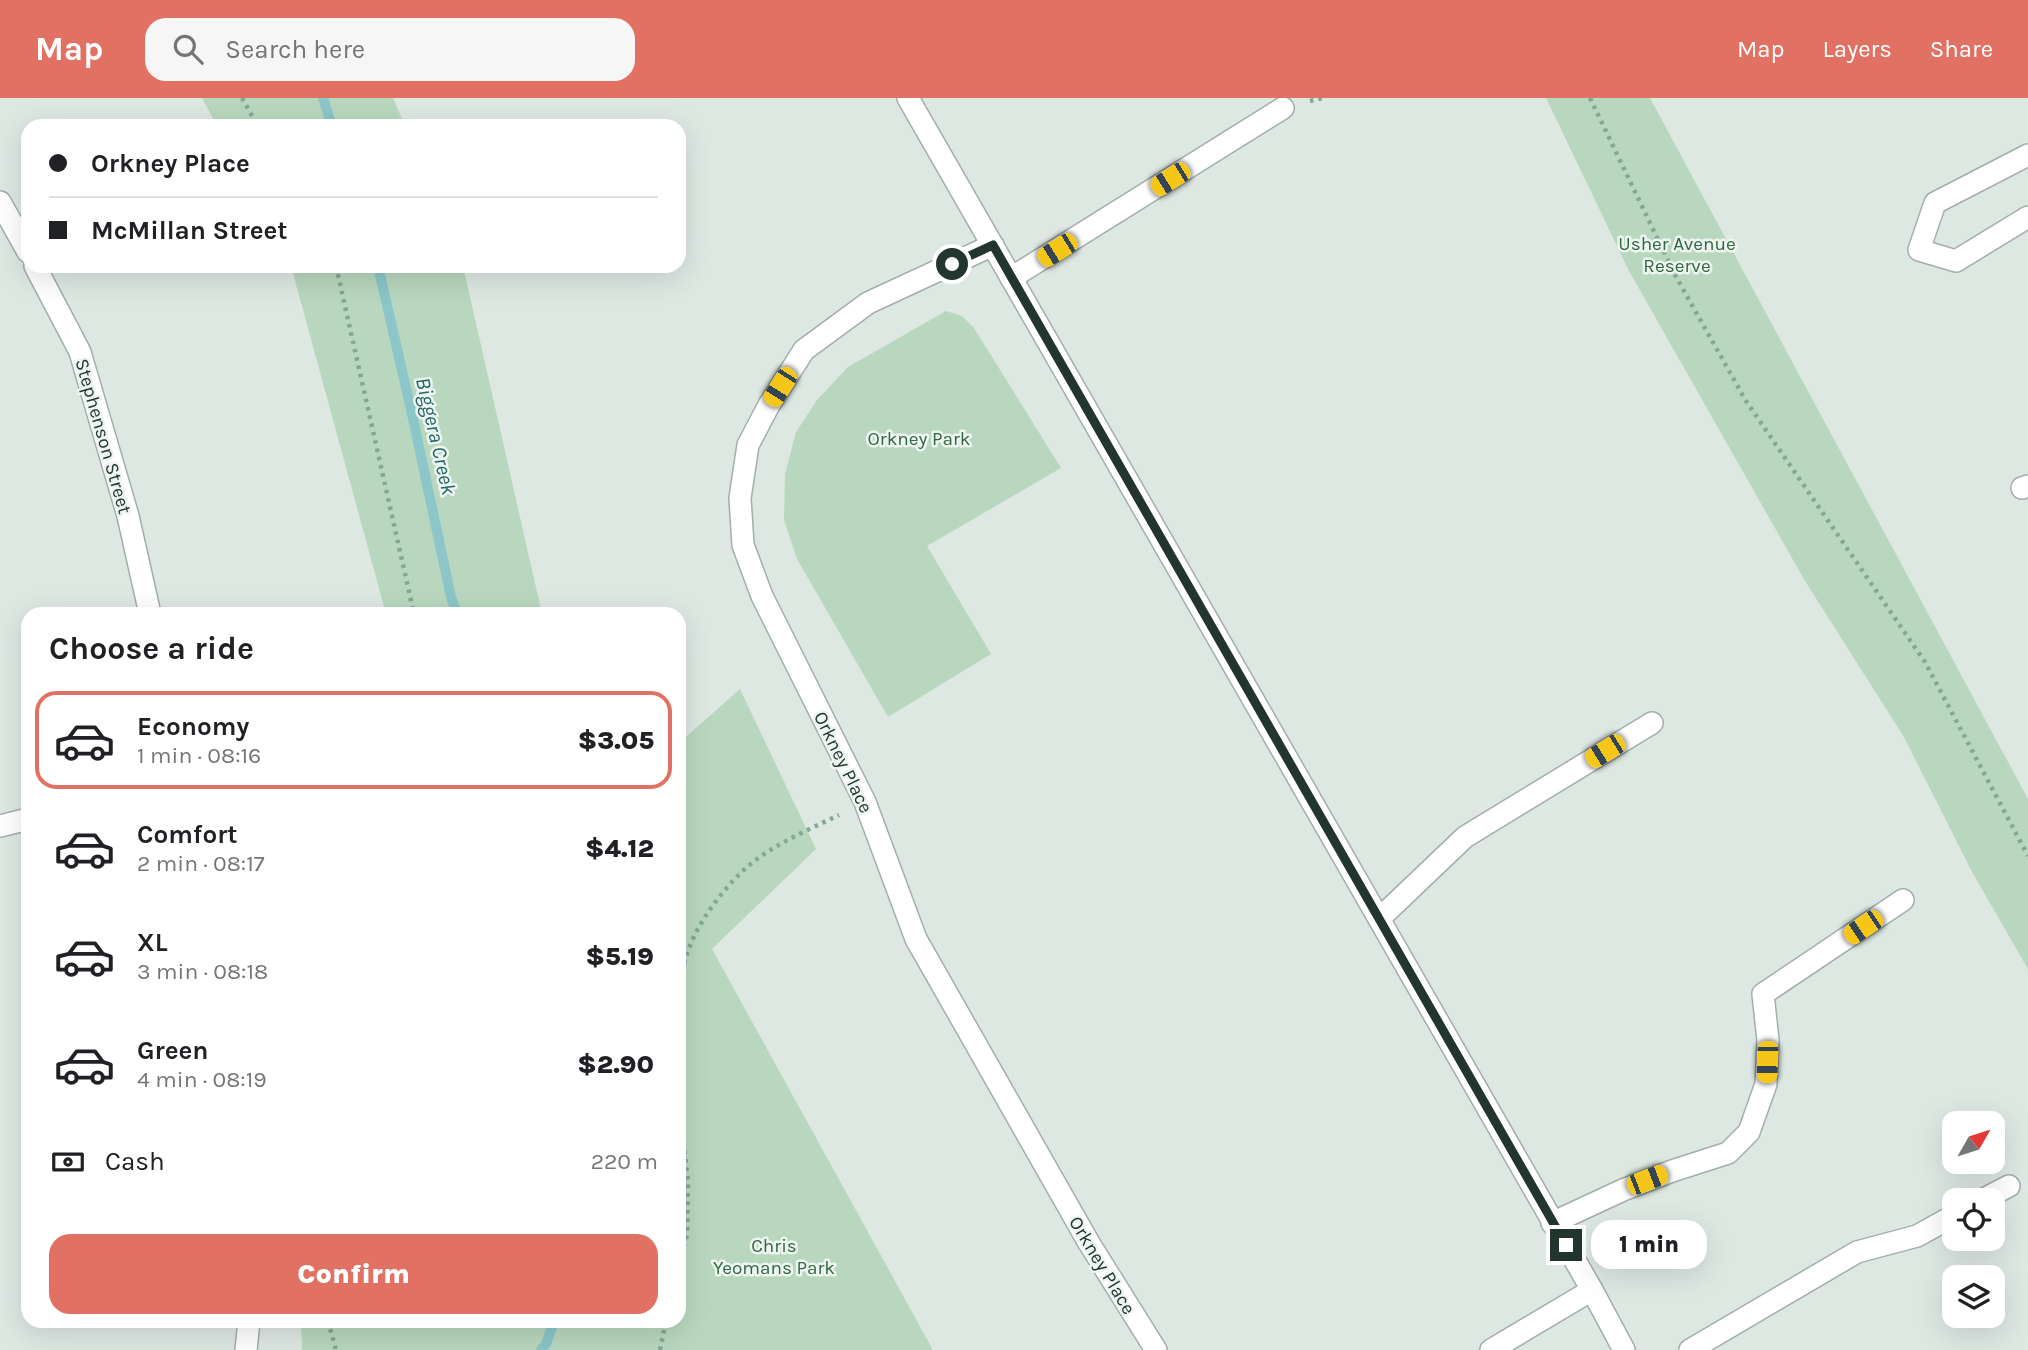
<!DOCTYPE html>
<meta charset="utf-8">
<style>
body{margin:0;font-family:Karla,sans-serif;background:#f6f6f6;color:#202124;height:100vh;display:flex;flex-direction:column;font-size:26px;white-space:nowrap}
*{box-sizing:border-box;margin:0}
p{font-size:23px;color:#757577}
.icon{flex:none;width:38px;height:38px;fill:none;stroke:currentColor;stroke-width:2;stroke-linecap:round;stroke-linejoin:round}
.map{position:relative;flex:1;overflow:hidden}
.drawer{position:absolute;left:21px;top:509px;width:665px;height:721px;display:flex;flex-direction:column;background:#fff;border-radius:21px;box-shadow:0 7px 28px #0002}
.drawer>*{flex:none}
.guide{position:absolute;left:21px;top:21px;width:665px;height:154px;border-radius:21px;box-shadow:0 7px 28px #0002;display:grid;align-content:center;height:154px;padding:0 28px;background:#fff}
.needle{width:46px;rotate:51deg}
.controls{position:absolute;left:1942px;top:1013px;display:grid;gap:14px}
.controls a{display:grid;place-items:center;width:63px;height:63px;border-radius:14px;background:#fff;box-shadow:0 7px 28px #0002;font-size:35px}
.end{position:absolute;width:32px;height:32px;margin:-16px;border:9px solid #22362e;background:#fff;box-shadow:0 0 0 4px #fff}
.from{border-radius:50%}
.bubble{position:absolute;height:49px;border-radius:21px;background:#fff;box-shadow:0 7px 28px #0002;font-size:23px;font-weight:800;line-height:49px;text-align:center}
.car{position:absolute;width:21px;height:42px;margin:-21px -10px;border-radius:9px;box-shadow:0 0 5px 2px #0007;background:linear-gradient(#f5c518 24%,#345 0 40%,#f5c518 0 76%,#345 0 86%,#f5c518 0)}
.guide b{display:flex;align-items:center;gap:24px;height:66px;font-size:26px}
.guide b+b{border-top:2px solid #e0e0e0}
.guide i{width:18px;height:18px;background:#202124}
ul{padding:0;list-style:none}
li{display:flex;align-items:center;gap:21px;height:98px;margin:0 14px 10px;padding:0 14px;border:4px solid transparent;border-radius:21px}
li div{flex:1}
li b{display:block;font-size:26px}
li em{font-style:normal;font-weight:800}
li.selected{border-color:#e17263}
li>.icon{width:63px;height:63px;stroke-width:1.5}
h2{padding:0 28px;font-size:32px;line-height:84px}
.pay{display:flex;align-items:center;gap:18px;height:77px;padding:0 28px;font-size:26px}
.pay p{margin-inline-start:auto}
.cta{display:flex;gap:14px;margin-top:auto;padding:14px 28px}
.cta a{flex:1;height:80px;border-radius:21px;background:#e17263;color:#fff;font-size:28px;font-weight:800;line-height:80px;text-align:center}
header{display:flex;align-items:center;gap:42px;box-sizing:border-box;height:98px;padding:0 35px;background:#e17263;color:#fff}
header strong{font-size:33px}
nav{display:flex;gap:38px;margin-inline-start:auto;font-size:24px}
.search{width:490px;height:63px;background:#f6f6f6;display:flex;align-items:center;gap:18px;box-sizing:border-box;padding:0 24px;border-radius:21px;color:#757577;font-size:26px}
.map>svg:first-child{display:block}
.green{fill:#b9d7be}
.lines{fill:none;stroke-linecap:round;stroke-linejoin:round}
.stream{stroke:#8cc6c8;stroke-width:10}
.minor-casing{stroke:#a2afa9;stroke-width:24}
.path{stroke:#82a897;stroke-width:4.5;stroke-dasharray:3.5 5;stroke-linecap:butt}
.minor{stroke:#fff;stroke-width:21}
.route{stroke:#22362e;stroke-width:9}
.labels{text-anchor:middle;stroke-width:5;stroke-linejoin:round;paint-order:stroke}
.park-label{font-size:19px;fill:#31683f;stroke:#eef5f1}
.street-label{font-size:19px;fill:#22362e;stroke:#eef5f1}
.water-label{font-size:21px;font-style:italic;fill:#23676a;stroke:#eef5f1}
</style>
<header>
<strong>Map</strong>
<div class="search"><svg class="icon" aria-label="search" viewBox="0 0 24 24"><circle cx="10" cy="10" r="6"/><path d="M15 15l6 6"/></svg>Search here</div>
<nav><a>Map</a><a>Layers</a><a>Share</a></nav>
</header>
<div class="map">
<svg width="2028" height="1252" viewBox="0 0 2028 1252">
<rect width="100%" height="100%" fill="#dee8e3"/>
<g class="green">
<path d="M202 0H393L405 28H217Z"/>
<path d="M1546 0H1650L2028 701V871L1972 774 1904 639 1805 483 1629 173Z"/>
<path d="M291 168H463L542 516H386Z"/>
<path d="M946 213 962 218 974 230 1061 370 927 448 991 556 888 619 797 461 784 422 785 376 796 334 817 302 848 269Z"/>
<path d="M740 591 816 751 712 851 933 1252H302L301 1223H679V645Z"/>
</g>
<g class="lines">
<g class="stream">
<path d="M323 0 332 28"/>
<path d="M378 168 412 316 451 499 457 516"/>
<path d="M541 1252 546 1246 554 1223"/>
</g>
<defs>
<g id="minor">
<path d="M908 0 1592 1192 1624 1252"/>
<path d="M2028 57 1935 105 1919 152 1956 163 2028 119"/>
<path d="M0 104 28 154"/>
<path d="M993 147 868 205 804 252 769 307 748 347 740 400 743 447 762 498 865 704 916 841 1089 1145 1156 1252"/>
<path d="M35 168 80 254 128 418 150 516"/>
<path d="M1011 180 1283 10"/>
<path d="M2022 390 2028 388"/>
<path d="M0 728 28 721"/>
<path d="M1379 821 1465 739 1652 625"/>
<path d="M1982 1102 2009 1088"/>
<path d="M1552 1125 1623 1092 1672 1073 1728 1055 1749 1034 1766 986 1768 942 1763 896 1903 802"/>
<path d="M246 1252 249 1223"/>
<path d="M1491 1252 1592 1192"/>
<path d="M1690 1252 1857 1154 1917 1138 1955 1117"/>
</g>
</defs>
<use href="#minor" class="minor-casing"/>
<g class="path">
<path d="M242 0 258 28"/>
<path d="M1590 0 1675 177 1746 303 1925 564 2028 758"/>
<path d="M1310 3 1323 0"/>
<path d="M336 168 414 516"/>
<path d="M679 899C681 885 682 869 687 856 697 824 727 785 753 764 779 744 810 731 839 717"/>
<path d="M679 1002 688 1084 687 1137 679 1166"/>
<path d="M328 1223 336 1252"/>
<path d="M660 1252 666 1223"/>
</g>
<use href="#minor" class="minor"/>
</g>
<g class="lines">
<path class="route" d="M952 166 993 147 1566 1147"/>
</g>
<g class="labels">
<g class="park-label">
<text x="1677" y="152">Usher Avenue<tspan x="1677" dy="22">Reserve</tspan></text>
<text x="919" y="347">Orkney Park</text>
<text x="774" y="1154">Chris<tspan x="774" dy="22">Yeomans Park</tspan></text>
</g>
<g class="street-label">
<text transform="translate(104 338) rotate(74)" y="7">Stephenson Street</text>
<text transform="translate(844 664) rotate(64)" y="7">Orkney Place</text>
<text transform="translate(1103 1167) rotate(59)" y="7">Orkney Place</text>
</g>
<g class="water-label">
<text transform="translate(436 338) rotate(77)" y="7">Biggera Creek</text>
</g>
</g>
</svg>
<div class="controls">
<a><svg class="needle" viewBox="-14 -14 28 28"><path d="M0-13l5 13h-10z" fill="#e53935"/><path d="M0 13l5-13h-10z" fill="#757577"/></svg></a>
<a><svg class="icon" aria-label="locate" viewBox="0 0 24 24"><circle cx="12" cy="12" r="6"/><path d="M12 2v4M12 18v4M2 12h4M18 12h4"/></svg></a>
<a><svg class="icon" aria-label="layers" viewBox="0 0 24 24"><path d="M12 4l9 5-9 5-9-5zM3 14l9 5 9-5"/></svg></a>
</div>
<i class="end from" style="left:952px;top:166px"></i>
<i class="end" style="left:1566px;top:1147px"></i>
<div class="bubble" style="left:1591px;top:1122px;width:116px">1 min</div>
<i class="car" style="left:1170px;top:81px;rotate:238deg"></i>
<i class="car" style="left:1057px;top:152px;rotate:238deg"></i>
<i class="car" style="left:780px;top:289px;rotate:212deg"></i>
<i class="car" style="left:1605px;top:653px;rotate:238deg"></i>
<i class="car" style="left:1863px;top:829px;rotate:236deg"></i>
<i class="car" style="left:1767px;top:964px;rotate:182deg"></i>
<i class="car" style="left:1647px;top:1082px;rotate:69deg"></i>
<div class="guide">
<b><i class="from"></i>Orkney Place</b>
<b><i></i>McMillan Street</b>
</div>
<section class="drawer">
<h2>Choose a ride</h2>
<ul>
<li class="selected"><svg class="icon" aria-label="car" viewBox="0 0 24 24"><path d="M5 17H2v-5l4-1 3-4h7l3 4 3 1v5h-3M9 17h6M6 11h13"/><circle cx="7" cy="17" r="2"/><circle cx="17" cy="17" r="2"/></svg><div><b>Economy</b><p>1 min · 08:16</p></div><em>$3.05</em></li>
<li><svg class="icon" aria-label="car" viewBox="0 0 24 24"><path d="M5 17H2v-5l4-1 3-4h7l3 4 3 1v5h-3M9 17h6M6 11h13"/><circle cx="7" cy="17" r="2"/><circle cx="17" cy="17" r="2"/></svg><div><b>Comfort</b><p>2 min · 08:17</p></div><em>$4.12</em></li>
<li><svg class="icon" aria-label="car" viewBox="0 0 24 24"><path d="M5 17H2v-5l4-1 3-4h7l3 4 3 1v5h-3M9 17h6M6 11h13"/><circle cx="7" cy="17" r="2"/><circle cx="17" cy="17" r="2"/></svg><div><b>XL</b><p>3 min · 08:18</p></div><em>$5.19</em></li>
<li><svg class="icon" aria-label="car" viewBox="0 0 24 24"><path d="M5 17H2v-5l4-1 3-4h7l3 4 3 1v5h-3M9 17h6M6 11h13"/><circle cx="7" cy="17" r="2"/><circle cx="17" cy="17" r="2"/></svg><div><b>Green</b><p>4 min · 08:19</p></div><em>$2.90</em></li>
</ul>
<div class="pay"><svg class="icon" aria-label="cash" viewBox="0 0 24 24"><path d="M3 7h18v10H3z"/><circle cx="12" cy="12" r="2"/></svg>Cash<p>220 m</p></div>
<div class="cta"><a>Confirm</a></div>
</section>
</div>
